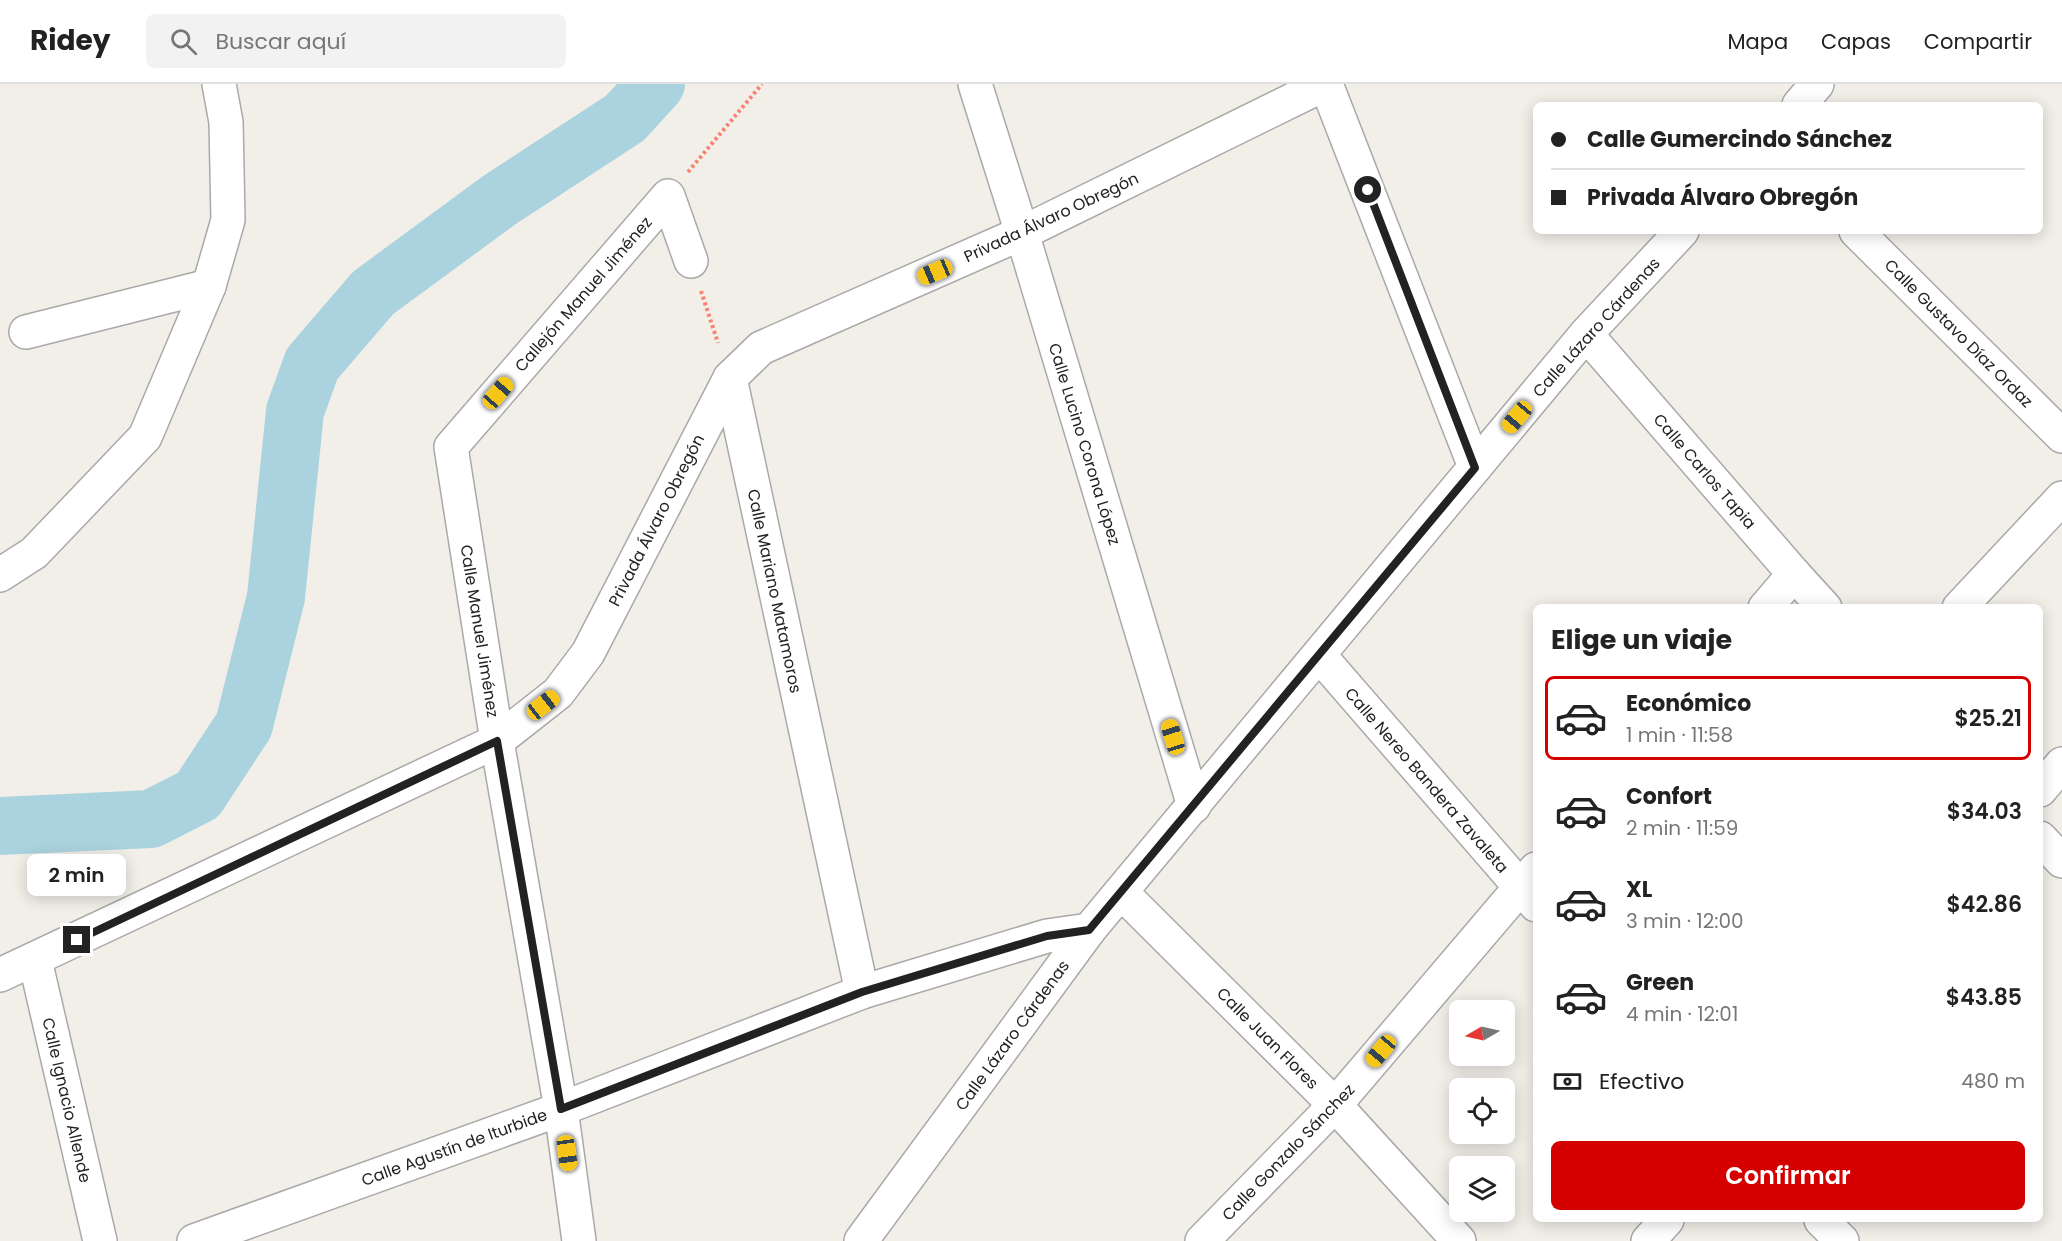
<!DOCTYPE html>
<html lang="es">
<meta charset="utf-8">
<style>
body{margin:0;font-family:Poppins,sans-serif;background:#f2f2f2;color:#222;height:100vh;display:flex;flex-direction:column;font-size:22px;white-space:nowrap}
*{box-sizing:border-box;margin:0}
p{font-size:20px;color:#767676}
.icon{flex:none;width:33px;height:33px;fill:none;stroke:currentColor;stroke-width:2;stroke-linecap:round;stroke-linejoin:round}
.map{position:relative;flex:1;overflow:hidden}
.panel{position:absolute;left:1533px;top:520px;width:510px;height:618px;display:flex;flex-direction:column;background:#fff;border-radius:9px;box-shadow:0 3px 15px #0003}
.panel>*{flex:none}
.banner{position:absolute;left:1533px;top:18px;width:510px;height:132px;border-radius:9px;box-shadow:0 3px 15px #0003;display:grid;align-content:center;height:132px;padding:0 18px;background:#fff}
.needle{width:39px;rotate:261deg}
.controls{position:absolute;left:1449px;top:916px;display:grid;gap:12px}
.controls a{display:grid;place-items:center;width:66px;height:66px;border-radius:9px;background:#fff;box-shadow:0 3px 15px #0003;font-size:30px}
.end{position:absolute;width:27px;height:27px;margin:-14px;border:8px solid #222;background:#fff;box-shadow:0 0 0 3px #fff}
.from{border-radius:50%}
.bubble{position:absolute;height:42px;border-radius:9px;background:#fff;box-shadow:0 3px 15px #0003;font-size:20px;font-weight:600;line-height:42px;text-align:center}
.car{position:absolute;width:18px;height:36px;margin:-18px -9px;border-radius:8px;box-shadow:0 0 4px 2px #0007;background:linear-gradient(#f5c518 24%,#345 0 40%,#f5c518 0 76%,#345 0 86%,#f5c518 0)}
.banner b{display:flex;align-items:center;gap:21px;height:57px;font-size:22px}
.banner b+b{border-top:2px solid #e0e0e0}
.banner i{width:15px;height:15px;background:#222}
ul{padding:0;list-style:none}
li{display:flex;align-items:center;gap:18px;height:84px;margin:0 12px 9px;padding:0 6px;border:3px solid transparent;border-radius:9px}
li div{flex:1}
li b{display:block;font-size:22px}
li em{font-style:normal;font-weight:600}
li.selected{border-color:#d40000}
li>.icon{width:54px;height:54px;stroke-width:1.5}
h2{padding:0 18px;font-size:27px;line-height:72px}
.pay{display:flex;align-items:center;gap:15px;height:66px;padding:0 18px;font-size:22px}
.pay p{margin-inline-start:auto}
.cta{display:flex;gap:12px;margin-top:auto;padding:12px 18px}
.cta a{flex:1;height:69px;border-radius:9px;background:#d40000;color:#fff;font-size:24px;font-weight:600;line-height:69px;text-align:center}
header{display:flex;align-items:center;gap:36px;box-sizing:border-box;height:84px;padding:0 30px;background:#fff;border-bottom:2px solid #e0e0e0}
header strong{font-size:28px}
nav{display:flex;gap:33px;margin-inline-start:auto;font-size:21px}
.search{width:420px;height:54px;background:#f2f2f2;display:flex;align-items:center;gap:15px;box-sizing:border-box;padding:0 21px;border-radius:9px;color:#767676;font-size:22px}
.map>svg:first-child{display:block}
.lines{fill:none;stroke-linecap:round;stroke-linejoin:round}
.river{stroke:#aad3df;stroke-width:58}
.minor-casing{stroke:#a9a9a9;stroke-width:36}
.path{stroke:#fa8072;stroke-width:4;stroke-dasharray:3 3;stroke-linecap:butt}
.minor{stroke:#fff;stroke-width:33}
.route{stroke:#222;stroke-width:8}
.labels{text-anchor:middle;stroke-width:6;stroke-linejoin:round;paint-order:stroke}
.street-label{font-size:16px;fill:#222;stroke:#fff}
</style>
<header>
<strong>Ridey</strong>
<div class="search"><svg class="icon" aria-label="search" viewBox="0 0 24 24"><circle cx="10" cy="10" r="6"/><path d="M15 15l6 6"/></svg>Buscar aquí</div>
<nav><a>Mapa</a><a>Capas</a><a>Compartir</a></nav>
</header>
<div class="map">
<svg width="2062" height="1157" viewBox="0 0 2062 1157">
<rect width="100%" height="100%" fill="#f2efe9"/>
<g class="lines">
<path class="river" d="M0 742 151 735 198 711 244 641 276 513 295 327 312 280 373 209 498 117 625 34 656 0"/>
<defs>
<g id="minor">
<path d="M975 0 1022 149 1194 722"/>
<path d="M1326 0 1475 383"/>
<path d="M1799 21 1817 0"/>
<path d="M1856 147 2062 352"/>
<path d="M26 248 209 202"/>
<path d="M1586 250 1794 490 1825 524"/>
<path d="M730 294 862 908"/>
<path d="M0 491 34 469 145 353 209 202 228 136 226 38 219 0"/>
<path d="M1765 524 1794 490"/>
<path d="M1959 524 2062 414"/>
<path d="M1319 571 1536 821"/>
<path d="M2040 706 2062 680"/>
<path d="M2040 754 2062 777"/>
<path d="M1121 808 1335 1021 1459 1157"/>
<path d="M35 876 100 1157"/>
<path d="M0 891 497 657 558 609 588 569 730 294 761 264 1022 149 1325 0"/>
<path d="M1821 1136 1842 1157"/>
<path d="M194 1157 561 1025 862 908 1047 852 1089 846"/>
<path d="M579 1157 561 1025 497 657 451 363 668 112 691 177"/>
<path d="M861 1157 1089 846 1586 250 1682 147"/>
<path d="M1202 1157 1335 1021 1536 785"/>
<path d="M1648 1157 1667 1136"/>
</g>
</defs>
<use href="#minor" class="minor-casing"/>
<g class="path">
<path d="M688 88 762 0"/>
<path d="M701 207 718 259"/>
</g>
<use href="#minor" class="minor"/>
</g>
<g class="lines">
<path class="route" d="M77 856 497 657 561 1025 862 908 1047 852 1089 846 1475 384 1368 106"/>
</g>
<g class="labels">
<g class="street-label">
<text transform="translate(1051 133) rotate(-25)" y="6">Privada Álvaro Obregón</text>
<text transform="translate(583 210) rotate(-49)" y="6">Callejón Manuel Jiménez</text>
<text transform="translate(1596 243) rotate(-48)" y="6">Calle Lázaro Cárdenas</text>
<text transform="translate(1959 249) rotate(45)" y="6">Calle Gustavo Díaz Ordaz</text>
<text transform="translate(1085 360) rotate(73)" y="6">Calle Lucino Corona López</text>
<text transform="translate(1705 387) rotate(49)" y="6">Calle Carlos Tapia</text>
<text transform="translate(656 436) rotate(-63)" y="6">Privada Álvaro Obregón</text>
<text transform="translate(775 507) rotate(78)" y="6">Calle Mariano Matamoros</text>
<text transform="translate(480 547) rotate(81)" y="6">Calle Manuel Jiménez</text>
<text transform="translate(1427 696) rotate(49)" y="6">Calle Nereo Bandera Zavaleta</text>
<text transform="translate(1012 951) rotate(-54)" y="6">Calle Lázaro Cárdenas</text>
<text transform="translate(1268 954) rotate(45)" y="6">Calle Juan Flores</text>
<text transform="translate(67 1016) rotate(77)" y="6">Calle Ignacio Allende</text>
<text transform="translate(454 1063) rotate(-20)" y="6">Calle Agustín de Iturbide</text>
<text transform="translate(1288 1068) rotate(-46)" y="6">Calle Gonzalo Sánchez</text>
</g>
</g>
</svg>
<div class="controls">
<a><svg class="needle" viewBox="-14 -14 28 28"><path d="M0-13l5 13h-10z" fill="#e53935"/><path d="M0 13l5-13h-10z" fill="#767676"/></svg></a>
<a><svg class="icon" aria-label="locate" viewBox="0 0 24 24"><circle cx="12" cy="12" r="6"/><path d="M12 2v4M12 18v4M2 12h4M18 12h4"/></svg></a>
<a><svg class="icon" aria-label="layers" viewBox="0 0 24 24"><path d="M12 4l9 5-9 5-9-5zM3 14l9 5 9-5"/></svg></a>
</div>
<i class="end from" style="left:1368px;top:106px"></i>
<i class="end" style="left:77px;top:856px"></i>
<div class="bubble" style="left:27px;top:770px;width:99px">2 min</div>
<i class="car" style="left:935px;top:188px;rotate:247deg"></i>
<i class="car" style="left:498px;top:309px;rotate:41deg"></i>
<i class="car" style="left:1517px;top:333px;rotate:220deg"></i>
<i class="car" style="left:543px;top:621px;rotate:52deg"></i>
<i class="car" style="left:1173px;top:653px;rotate:343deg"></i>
<i class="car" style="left:1381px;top:967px;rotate:220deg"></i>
<i class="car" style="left:567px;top:1069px;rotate:172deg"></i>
<div class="banner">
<b><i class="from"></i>Calle Gumercindo Sánchez</b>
<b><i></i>Privada Álvaro Obregón</b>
</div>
<section class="panel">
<h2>Elige un viaje</h2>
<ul>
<li class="selected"><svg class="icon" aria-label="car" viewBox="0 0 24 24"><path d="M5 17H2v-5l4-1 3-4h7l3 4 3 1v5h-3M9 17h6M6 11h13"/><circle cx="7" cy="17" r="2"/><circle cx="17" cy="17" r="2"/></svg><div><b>Económico</b><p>1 min · 11:58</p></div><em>$25.21</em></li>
<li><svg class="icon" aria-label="car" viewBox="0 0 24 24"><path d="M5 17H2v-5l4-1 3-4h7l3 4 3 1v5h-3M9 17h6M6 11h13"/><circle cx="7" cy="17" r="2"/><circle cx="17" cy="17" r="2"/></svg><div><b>Confort</b><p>2 min · 11:59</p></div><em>$34.03</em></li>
<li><svg class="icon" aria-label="car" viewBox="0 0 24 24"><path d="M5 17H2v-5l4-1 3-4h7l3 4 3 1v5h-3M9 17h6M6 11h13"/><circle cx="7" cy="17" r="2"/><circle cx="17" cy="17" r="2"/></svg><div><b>XL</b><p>3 min · 12:00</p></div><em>$42.86</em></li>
<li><svg class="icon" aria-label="car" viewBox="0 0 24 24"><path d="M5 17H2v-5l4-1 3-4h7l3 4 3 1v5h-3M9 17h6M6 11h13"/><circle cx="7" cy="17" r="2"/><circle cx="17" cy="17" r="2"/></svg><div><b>Green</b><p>4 min · 12:01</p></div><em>$43.85</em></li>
</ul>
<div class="pay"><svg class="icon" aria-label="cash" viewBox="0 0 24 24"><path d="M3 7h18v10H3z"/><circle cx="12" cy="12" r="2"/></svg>Efectivo<p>480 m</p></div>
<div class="cta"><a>Confirmar</a></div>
</section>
</div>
